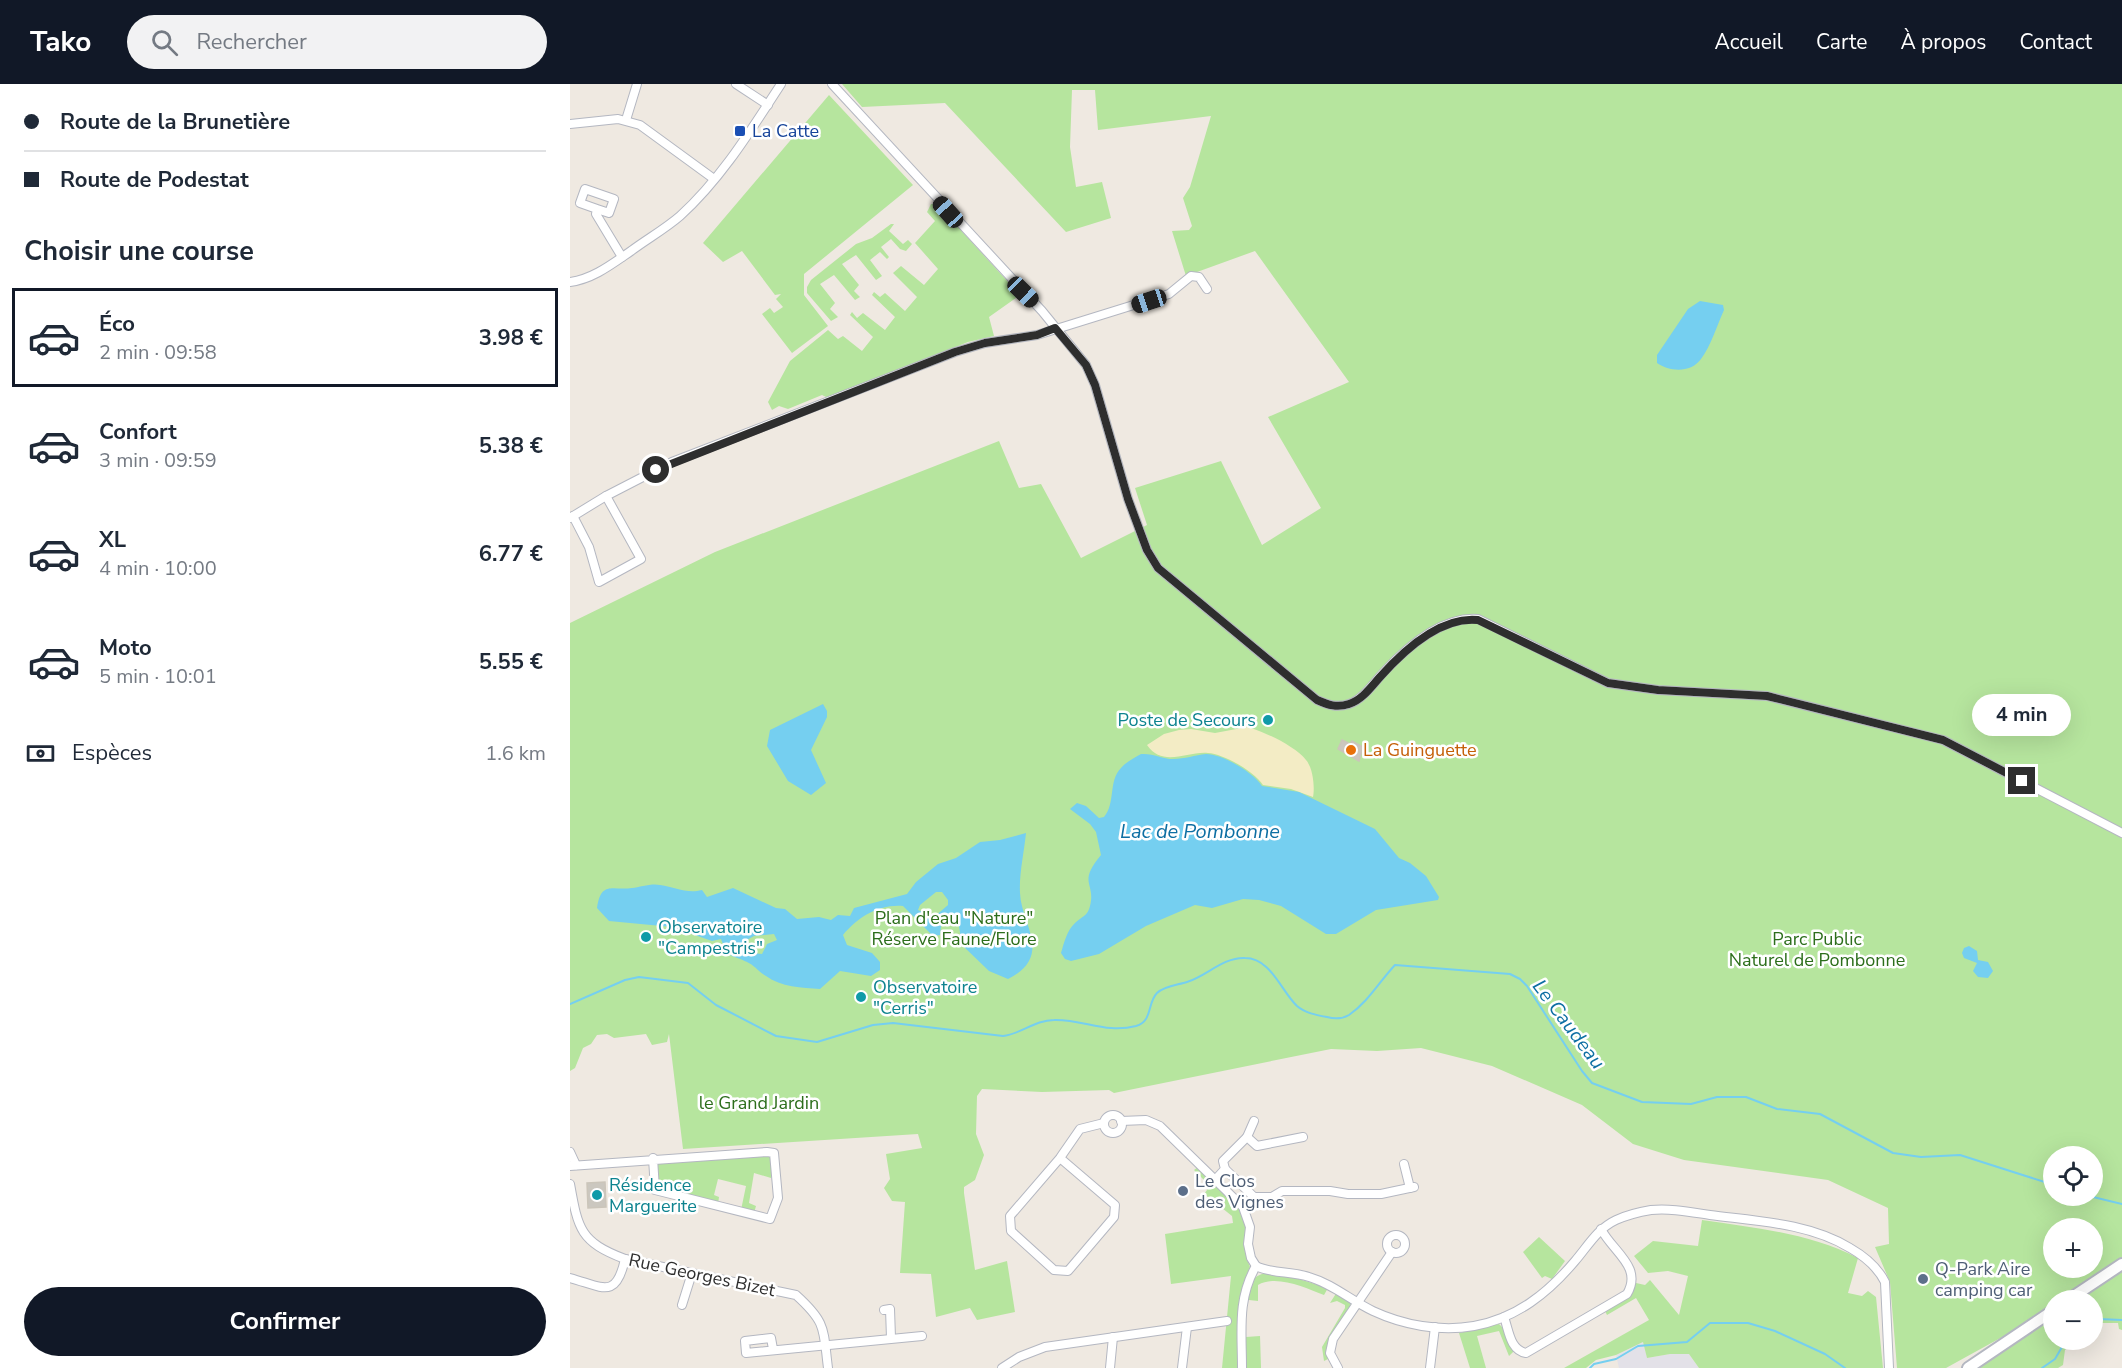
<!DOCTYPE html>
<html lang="fr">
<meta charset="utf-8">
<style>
body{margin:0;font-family:"Nunito Sans",sans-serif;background:#f2f2f3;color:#1f2937;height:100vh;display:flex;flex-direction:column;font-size:22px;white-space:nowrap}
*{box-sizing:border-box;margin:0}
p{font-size:20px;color:#747a83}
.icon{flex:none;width:33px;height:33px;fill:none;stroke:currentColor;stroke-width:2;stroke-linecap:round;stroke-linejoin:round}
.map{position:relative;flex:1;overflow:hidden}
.side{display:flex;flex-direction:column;background:#fff;width:570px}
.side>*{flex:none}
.top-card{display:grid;align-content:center;height:132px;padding:0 24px;background:#fff}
.fabs{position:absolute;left:1473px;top:1062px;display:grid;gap:12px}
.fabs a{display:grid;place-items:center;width:60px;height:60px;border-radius:50%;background:#fff;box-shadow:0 6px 24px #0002;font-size:30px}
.end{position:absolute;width:27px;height:27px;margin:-14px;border:8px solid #2e2e2e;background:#fff;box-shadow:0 0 0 3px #fff}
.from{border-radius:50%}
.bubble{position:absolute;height:42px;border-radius:21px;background:#fff;box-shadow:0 6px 24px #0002;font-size:20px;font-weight:700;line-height:42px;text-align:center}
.car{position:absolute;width:18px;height:36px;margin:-18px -9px;border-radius:8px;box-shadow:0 0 4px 2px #0007;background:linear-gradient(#222 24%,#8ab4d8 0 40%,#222 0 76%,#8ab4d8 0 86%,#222 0)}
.top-card b{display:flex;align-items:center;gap:21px;height:57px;font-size:22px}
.top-card b+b{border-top:2px solid #e0e1e3}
.top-card i{width:15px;height:15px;background:#1f2937}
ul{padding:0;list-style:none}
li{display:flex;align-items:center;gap:18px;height:99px;margin:0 12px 9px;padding:0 12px;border:3px solid transparent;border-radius:0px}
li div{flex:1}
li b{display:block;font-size:22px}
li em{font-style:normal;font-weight:700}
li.current{border-color:#111827}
li>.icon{width:54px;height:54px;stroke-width:1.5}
h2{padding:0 24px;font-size:27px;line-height:72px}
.pay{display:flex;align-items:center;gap:15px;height:66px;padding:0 24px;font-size:22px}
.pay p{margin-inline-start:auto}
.cta{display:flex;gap:12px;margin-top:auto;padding:12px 24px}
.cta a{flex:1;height:69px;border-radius:36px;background:#111827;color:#fff;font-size:24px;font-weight:700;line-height:69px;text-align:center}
header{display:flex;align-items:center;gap:36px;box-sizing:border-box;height:84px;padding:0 30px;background:#111827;color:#fff}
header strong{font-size:28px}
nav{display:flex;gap:33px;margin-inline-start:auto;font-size:21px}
.search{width:420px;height:54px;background:#f2f2f3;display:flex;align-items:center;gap:15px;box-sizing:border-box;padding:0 21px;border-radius:33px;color:#747a83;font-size:22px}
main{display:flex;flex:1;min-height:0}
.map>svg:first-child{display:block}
.industrial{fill:#e3e1e8}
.green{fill:#b6e59e;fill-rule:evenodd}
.sand{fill:#f3ecc5}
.water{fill:#75cff0;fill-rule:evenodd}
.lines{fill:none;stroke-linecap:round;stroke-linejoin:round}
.stream{stroke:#75cff0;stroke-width:2}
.building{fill:#cbc7bf;stroke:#cbc5ba;stroke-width:1.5}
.street-casing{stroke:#b4b7c1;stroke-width:10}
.secondary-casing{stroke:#b4b7c1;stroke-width:14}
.street{stroke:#fff;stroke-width:8}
.secondary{stroke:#fff;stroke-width:10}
.route{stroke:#2e2e2e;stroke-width:8}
.transit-dot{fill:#1a4fb4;stroke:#fff;stroke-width:2}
.culture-dot{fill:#0f9aa8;stroke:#fff;stroke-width:2}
.food-dot{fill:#e8710a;stroke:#fff;stroke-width:2}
.service-dot{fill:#5c6f8a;stroke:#fff;stroke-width:2}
.labels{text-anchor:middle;stroke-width:5;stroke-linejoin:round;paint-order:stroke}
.transit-label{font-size:18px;fill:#164399;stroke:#fff;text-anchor:start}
.culture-label{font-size:18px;fill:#0d838f;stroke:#fff;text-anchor:start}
.food-label{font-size:18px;fill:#c56008;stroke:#fff;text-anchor:start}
.park-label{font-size:18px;fill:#2c6e1b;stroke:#fff}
.service-label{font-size:18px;fill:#4e5e75;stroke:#fff;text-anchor:start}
.street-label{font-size:18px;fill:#2e2e2e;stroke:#fff}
.water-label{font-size:20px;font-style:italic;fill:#0d6fa3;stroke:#fff}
</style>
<header>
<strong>Tako</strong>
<div class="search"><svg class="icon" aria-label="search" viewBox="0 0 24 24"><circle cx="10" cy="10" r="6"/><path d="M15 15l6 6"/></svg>Rechercher</div>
<nav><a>Accueil</a><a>Carte</a><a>À propos</a><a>Contact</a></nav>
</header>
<main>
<section class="side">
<div class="top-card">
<b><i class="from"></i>Route de la Brunetière</b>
<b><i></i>Route de Podestat</b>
</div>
<h2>Choisir une course</h2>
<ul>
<li class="current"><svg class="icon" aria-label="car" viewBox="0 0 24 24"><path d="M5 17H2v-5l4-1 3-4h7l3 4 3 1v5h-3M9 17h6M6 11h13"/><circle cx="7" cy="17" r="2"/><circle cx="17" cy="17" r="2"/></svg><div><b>Éco</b><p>2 min · 09:58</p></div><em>3.98 €</em></li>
<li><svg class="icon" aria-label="car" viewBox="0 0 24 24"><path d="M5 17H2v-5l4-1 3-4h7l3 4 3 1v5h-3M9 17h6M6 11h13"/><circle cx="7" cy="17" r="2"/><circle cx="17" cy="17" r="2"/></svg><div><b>Confort</b><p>3 min · 09:59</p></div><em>5.38 €</em></li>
<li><svg class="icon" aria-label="car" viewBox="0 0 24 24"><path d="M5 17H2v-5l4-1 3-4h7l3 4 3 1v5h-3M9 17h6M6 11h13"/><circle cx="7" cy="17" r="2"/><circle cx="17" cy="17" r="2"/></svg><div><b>XL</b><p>4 min · 10:00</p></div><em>6.77 €</em></li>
<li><svg class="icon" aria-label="car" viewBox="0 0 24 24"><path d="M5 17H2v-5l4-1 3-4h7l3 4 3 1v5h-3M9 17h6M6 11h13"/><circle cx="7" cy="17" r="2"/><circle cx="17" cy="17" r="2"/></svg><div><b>Moto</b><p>5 min · 10:01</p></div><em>5.55 €</em></li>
</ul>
<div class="pay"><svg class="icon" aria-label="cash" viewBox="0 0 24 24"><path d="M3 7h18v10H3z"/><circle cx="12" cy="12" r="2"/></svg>Espèces<p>1.6 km</p></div>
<div class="cta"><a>Confirmer</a></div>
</section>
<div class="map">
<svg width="1552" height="1284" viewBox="0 0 1552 1284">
<rect width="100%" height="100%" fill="#efe9e1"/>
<path class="industrial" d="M1073 1258 1077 1274 1100 1270H1119L1129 1284H1049L1046 1271Z"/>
<g class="green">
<path d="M272 0H1552V1246L1549 1245 1548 1239H1530L1523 1244 1522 1216H1510L1538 1196 1499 1216H1484L1483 1225 1376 1284H1327L1320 1198 1305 1163 1319 1160 1318 1124 1258 1096 1114 1076 1063 1060 1012 1021 922 982 851 964 807 967 761 965 544 1009 539 1006 472 1008 412 1005 407 1012 406 1050 414 1071 405 1096 394 1103V1109L405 1186 437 1177 445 1228 407 1236 400 1224 366 1233 361 1190 330 1189 335 1118 322 1117 314 1104 320 1095 316 1070 352 1064 348 1050 113 1065 99 950 97 958 82 961 76 950 44 954 37 950 27 951 21 960 13 964 5 984 0 987V539L145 468 429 357 449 404 471 400 511 474 577 441 565 404 651 377 692 461 751 424 698 333 779 298 685 167 616 192 602 147 619 146 622 142 613 114 620 103 641 32 528 46 525 6H502L500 63 506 103 532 98 541 134 496 148 375 19 292 23ZM1484 1072H1522V1112H1484ZM1484 1144H1522V1184H1484Z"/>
<path d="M259 11 343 101 234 190V211L258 242 222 269 192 230 200 224 204 229 213 223 206 215 211 210 205 211 172 167 153 178 133 159Z"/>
<path d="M361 120H367L450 211 419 233 424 252 398 258 258 314 252 311 218 325 209 322 202 326 198 318 220 277 258 246 268 255 273 252 292 267 303 253 280 231 282 228 287 234 293 229 315 246 325 233 302 211 304 208 310 213 315 209 335 227 347 213 323 189 331 182 354 201 368 185 345 159 365 137 357 128Z"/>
<path d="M321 140H324L319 147 333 160 338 156 342 160 336 167 330 165 321 155 311 163 319 173 317 175 310 168 300 176 312 192 306 196 286 171 272 180 289 201 284 207 290 213 285 216 264 191 250 200 265 219 260 225 268 233 261 237 237 209V203L241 196 286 160 302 154Z"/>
<path d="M199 1071 202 1074 201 1094 184 1089 179 1119 186 1122 184 1129 171 1126 176 1102 148 1095 144 1111 149 1113 148 1120 116 1112 117 1106 101 1103 99 1107 88 1104 86 1077Z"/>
<path d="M628 1083C639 1094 673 1121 675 1136 678 1154 673 1165 680 1183 666 1214 666 1250 668 1284H652L661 1192 601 1200 595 1150 663 1139 662 1132 652 1124H643L642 1116 634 1110 640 1102 624 1086Z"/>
<path d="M1132 1136C1186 1144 1239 1149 1288 1174L1278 1209 1292 1212 1298 1207 1306 1213 1313 1284H1129L1119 1270H1100L1077 1274 1073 1258 1046 1271 1026 1276 1016 1284H994L1079 1236 1066 1214 1037 1231 1035 1227 1060 1213 1066 1199 1075 1201 1080 1196 1109 1231 1118 1192 1098 1187 1078 1189 1064 1172 1083 1157 1128 1162Z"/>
<path d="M969 1153 995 1177 982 1195 975 1192 972 1194 953 1168Z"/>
<path d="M695 1189 719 1192 758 1204 754 1211C736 1204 706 1190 688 1201V1217L679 1216C678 1202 680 1193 695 1189Z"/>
<path d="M767 1208 780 1216 781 1223C770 1239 753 1255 758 1275L754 1277 752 1263 775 1224V1221L767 1217 760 1219Z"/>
<path d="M1483 1235 1484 1256H1504L1495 1266 1493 1281 1488 1284H1406Z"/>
<path d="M929 1240 933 1244 944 1267 939 1272 929 1247 907 1252 916 1284H900L889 1249Z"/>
<path d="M690 1252 691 1284H676V1253Z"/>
</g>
<path class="sand" d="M677 643C693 647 725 662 736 676 743 684 745 703 743 713L721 705 693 701C685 688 654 670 638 669 617 667 593 684 577 661L594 650 609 646 621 645 645 649Z"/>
<g class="water">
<path d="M1130 217 1153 221 1154 226C1147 241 1141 262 1131 275 1121 289 1100 288 1087 279V271L1118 225Z"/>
<path d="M253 620 257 627V633L241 666 256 699 241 711 218 697 197 662 200 646Z"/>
<path d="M571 670C583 669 592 675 603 675 615 675 625 671 636 670 653 670 684 689 692 702L729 708 805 745 829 774 840 779 856 792 869 813 868 816 806 826 766 850H756L711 822 689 816 673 815 642 824 625 821 576 842 529 870 501 877 495 875 491 869C494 859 497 846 505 839 511 833 518 832 520 822 526 798 507 800 531 771L526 748 520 740 500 725 507 719 516 722 529 734 534 733C546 719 538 697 551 684 556 678 564 674 571 670Z"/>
<path d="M456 749C454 769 449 790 450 809 451 840 484 872 438 895L419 887 392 861 388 836 371 842 370 851 363 852 333 822C309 820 288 833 273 851L277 861 302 869 310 878V886L301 892 270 887 250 905C232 904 211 903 196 892 189 888 184 881 177 878 161 870 159 876 151 855L142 857 102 843 39 837 27 824C31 796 43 807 62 804 70 803 82 799 90 801 106 803 116 810 132 806L137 813 163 804 206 824 215 825 227 835 249 833 261 836 268 831 280 832 284 824 337 810 346 798 368 780 386 774 410 758 430 756ZM366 808H372L378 816V821L364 833 348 826 350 821ZM204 850 207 856 197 860 192 870 183 869 175 857 184 852Z"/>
<path d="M1399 862 1407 867 1408 876 1418 878 1423 887 1418 894 1408 893 1403 887 1407 879 1394 874 1392 869 1394 864Z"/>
</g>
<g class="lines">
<g class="stream">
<path d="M0 920 55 896 69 893 118 899 146 921 206 952 247 958 303 941 323 939 433 952C451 950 465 936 484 936 513 935 536 950 566 942 583 937 577 919 587 909 594 902 608 901 617 898 637 892 653 873 675 874 701 874 711 907 727 922 735 929 746 931 757 933 764 935 772 935 779 931 798 918 809 898 825 881L940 890 950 895 957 902 1012 987 1022 999 1072 1018 1121 1020 1147 1013H1176L1207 1025 1250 1030 1323 1069 1351 1073 1390 1071 1484 1101"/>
<path d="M1519 1112 1552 1120"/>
<path d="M1522 1239 1529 1235 1552 1236"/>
<path d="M1020 1284 1024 1280 1046 1275 1068 1262 1117 1258 1140 1239H1178L1205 1247 1255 1270 1275 1284"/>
<path d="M1472 1284 1485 1275 1496 1256"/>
</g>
</g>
<g class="building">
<path d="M772 656 780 660 782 657 793 663 789 677 768 665Z"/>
<path d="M35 1098 36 1123 18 1124 17 1099Z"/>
</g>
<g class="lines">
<defs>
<g id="street">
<path d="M166 0 198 21"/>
<path d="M262 0 472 227 516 281 525 301 558 415 577 466 588 484 747 616C758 621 767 624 779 620 793 615 803 600 813 589 836 564 872 532 908 535L1038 599 1088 606 1197 612 1373 656 1552 749"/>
<path d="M56 36 67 0"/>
<path d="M0 40 48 35 70 41 144 95"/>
<path d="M27 125 10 119 15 105 44 115 39 129 27 125 26 130 52 173"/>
<path d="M0 198C23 195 42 180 61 167 77 155 95 145 110 132 151 95 181 46 211 0"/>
<path d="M3 432 19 463 29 498 71 475 36 412"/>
<path d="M0 434 36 412 102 378 385 268 415 259 467 251 599 210 621 192 629 193 637 205"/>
<circle cx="543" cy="1040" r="9"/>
<path d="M551 1037 576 1036 590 1042 673 1123 680 1143 678 1160 681 1174 686 1182"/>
<path d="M677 1053 684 1037"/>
<path d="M0 1068 6 1081"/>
<path d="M490 1074 545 1121 544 1133 498 1187 484 1186 441 1147 440 1132 490 1074 492 1071 510 1045 534 1039"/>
<path d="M834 1080 840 1104"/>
<path d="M0 1082 197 1068 204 1069 208 1114 200 1135 85 1106 83 1074"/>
<path d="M655 1085 684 1113H702L712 1107H760L778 1110H811L844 1103"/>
<path d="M645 1096 655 1085 653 1077 677 1053 687 1062 733 1053"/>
<path d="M0 1100C8 1145 10 1158 55 1175L226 1211C257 1239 253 1245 258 1284"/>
<circle cx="826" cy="1160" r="9"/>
<path d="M686 1182C702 1190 721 1187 739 1193 763 1200 780 1216 803 1227 833 1241 870 1248 904 1242 947 1234 978 1209 1005 1177 1018 1162 1027 1145 1046 1136 1057 1131 1069 1128 1081 1126 1100 1124 1120 1128 1140 1131 1186 1137 1239 1139 1280 1164 1294 1172 1308 1184 1315 1198L1319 1284"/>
<path d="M0 1194C33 1203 46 1216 55 1175"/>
<path d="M112 1221 122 1189"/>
<path d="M314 1226 320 1225 321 1254"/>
<path d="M934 1233C939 1247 940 1266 956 1269L1057 1210C1073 1183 1043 1168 1031 1145"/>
<path d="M203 1265 201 1254 175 1257 176 1269 352 1252"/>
<path d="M432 1284 449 1273 475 1263 657 1237"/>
<path d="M540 1284 543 1253"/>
<path d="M612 1284 617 1243"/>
<path d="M672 1284C672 1247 667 1215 686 1182"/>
<path d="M768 1284 760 1269 763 1255 822 1168"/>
<path d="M860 1284 865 1243"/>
</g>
<g id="secondary">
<path d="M1498 1216 1552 1180"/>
<path d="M1398 1284 1484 1226"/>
</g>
</defs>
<use href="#street" class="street-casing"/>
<use href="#secondary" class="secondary-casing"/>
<use href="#street" class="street"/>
<use href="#secondary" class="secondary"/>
</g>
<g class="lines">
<path class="route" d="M86 386 385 268 415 259 467 251 485 244 516 281 525 301 558 415 577 466 588 484 747 616C758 621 767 624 779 620 792 616 801 603 810 593 834 566 870 532 908 536L1038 599 1088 606 1197 612 1373 656 1452 697"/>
</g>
<rect class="transit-dot" x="164" y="41" width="12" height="12" rx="3"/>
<g class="culture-dot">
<circle cx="698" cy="636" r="6"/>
<circle cx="76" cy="853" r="6"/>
<circle cx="291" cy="913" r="6"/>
<circle cx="27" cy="1111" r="6"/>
</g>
<circle class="food-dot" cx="781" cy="666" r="6"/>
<g class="service-dot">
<circle cx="613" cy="1107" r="6"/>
<circle cx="1353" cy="1195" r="6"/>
</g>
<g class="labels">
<g class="transit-label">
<text x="182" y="53">La Catte</text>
</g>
<g class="culture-label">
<text x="686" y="642" text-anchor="end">Poste de Secours</text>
<text x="88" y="849">Observatoire<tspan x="88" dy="21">"Campestris"</tspan></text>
<text x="303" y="909">Observatoire<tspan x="303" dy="21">"Cerris"</tspan></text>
<text x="39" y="1107">Résidence<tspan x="39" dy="21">Marguerite</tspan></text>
</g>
<g class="food-label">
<text x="793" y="672">La Guinguette</text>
</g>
<g class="park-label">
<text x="384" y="840">Plan d'eau "Nature"<tspan x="384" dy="21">Réserve Faune/Flore</tspan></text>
<text x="1247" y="861">Parc Public<tspan x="1247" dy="21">Naturel de Pombonne</tspan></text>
<text x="189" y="1025">le Grand Jardin</text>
</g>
<g class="service-label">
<text x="625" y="1103">Le Clos<tspan x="625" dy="21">des Vignes</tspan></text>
<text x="1365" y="1191">Q-Park Aire<tspan x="1365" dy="21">camping car</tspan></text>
</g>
<g class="street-label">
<text transform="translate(132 1191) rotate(12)" y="6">Rue Georges Bizet</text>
</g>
<g class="water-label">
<text x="630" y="754">Lac de Pombonne</text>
<text transform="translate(999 940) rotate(53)" y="7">Le Caudeau</text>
</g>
</g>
</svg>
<div class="fabs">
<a><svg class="icon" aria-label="locate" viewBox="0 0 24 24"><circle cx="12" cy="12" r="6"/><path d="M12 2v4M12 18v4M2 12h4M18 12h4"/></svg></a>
<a>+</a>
<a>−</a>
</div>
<i class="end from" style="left:86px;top:386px"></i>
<i class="end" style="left:1452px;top:697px"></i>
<div class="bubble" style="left:1402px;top:610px;width:99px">4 min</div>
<i class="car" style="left:378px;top:128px;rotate:318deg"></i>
<i class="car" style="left:453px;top:208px;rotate:134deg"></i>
<i class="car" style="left:579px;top:217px;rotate:252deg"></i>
</div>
</main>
